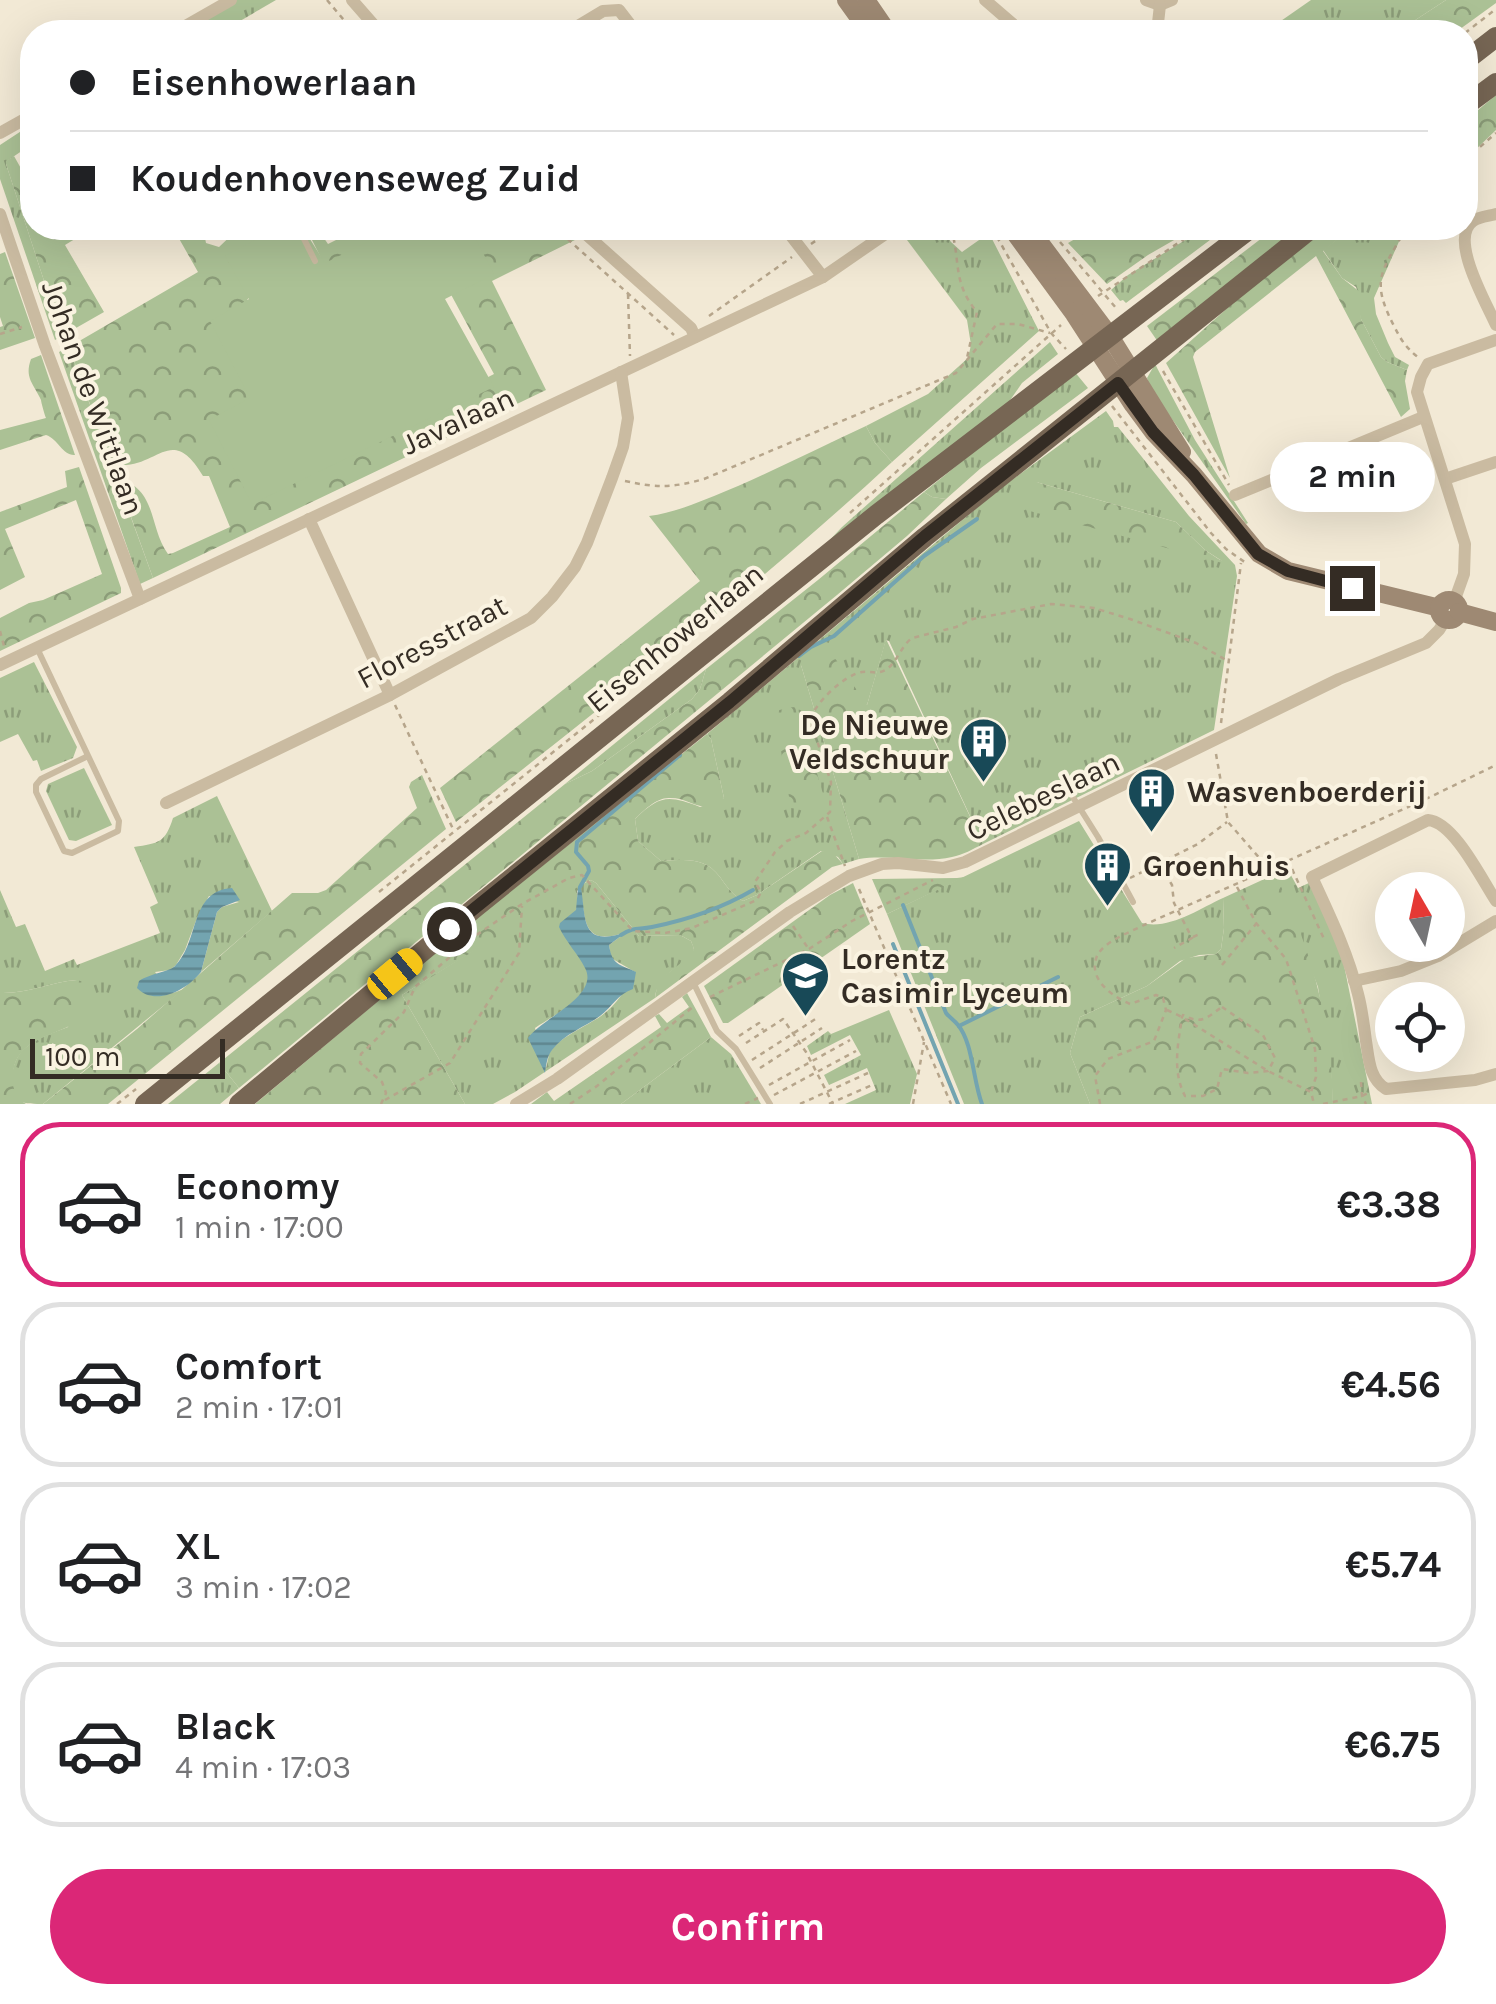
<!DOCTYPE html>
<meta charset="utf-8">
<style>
body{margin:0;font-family:Karla,sans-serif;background:#f6f6f6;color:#202124;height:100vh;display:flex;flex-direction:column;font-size:38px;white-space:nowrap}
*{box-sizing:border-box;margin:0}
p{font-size:32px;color:#757577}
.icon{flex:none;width:55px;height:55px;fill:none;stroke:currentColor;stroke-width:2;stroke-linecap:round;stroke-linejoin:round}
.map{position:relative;height:1104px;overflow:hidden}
.panel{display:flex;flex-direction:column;background:#fff;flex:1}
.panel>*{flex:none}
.guide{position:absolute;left:20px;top:20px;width:1458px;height:220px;border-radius:40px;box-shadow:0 10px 40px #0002;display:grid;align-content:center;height:220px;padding:0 50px;background:#fff}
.needle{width:65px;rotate:351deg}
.controls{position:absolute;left:1375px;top:872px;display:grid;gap:20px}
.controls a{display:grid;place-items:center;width:90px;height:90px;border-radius:50%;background:#fff;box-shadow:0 10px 40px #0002;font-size:50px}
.scale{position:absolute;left:30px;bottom:25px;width:195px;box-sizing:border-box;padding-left:10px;border:5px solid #342c24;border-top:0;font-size:28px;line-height:35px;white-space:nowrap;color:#342c24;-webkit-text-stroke:8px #faf3e1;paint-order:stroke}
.end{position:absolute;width:45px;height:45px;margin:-22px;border:12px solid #342c24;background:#fff;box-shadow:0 0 0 5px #fff}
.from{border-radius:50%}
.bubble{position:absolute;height:70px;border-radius:35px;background:#fff;box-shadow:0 10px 40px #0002;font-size:32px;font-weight:700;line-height:70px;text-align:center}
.car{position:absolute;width:30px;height:60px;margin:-30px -15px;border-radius:12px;box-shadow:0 0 8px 2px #0007;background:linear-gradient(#f5c518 24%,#345 0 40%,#f5c518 0 76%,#345 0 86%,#f5c518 0)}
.guide b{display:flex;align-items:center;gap:35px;height:95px;font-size:38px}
.guide b+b{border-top:2px solid #e0e0e0}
.guide i{width:25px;height:25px;background:#202124}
ul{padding:18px 0 0;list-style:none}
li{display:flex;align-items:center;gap:30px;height:165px;margin:0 20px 15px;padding:0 30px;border:5px solid #e0e0e0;border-radius:40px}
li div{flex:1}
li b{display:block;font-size:38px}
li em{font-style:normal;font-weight:700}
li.selected{border-color:#db2777}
li>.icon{width:90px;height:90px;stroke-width:1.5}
.button{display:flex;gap:20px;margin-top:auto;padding:20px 50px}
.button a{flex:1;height:115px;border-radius:60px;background:#db2777;color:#fff;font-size:40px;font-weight:700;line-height:115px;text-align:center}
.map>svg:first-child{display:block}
.grass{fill:url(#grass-tufts);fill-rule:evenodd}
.forest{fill:url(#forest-crowns)}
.pitch{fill:#abc195}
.water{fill:url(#water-rules)}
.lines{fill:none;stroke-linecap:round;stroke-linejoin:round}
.stream{stroke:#73a4b0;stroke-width:4}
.path{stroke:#b6a58b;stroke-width:2.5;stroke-dasharray:5 5;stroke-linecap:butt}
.lane{stroke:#cabba1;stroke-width:6}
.street{stroke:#cabba1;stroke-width:12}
.secondary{stroke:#9e8973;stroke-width:18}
.primary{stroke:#776654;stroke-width:20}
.route{stroke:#342c24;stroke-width:12}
.labels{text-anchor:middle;stroke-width:8;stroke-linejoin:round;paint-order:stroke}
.street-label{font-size:30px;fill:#342c24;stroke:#faf3e1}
.poi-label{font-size:30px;font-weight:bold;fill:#342c24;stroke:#faf3e1;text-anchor:start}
</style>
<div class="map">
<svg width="1496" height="1104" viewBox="0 0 1496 1104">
<defs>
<pattern id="grass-tufts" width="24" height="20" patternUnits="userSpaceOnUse" patternTransform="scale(2.5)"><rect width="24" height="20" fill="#abc195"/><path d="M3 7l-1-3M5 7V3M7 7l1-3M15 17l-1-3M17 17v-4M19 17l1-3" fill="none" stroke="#8c9d79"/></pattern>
<pattern id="forest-crowns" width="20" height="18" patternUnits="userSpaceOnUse" patternTransform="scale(2.5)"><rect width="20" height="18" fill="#abc195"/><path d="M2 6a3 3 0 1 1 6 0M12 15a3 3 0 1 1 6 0" fill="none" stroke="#8c9d79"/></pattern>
<pattern id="water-rules" width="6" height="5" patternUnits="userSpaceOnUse" patternTransform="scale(2.5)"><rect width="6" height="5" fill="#73a4b0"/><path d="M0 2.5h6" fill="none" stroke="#5f868f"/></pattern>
</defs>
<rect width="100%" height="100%" fill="#f2e9d5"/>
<g class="grass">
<path d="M236 0H276L221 32H183Z"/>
<path d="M1311 0H1446L1397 32H1265Z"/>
<path d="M32 124V144L7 161 6 164 62 336 55 340 0 179V145Z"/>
<path d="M908 228H941L951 242 962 252 989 233 1039 331 892 462 875 443 866 426 928 394 968 358 971 345 967 320 901 232Z"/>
<path d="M1205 228H1226L1126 303 1123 300 1120 301 1111 290 1128 275Z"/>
<path d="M1352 228H1405L1374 298 1376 314 1388 343 1395 357 1409 365 1407 370 1387 362 1381 357 1361 319 1359 310 1360 300 1356 287 1342 278 1323 250Z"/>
<path d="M1050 342 1058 354 1022 383 1004 409 811 560 842 527Z"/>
<path d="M69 347 153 578 140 584 59 352Z"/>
<path d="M1155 364 1195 440 1248 523 1246 524 1150 388 1147 378Z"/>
<path d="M1074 371 1088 388 981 468 946 499 932 497 924 492Z"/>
<path d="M1106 411 1113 421 1114 427H1118L1189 516 1235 565 1237 576 1214 730 983 844 889 641 886 640 867 705 801 665 859 859 843 864 838 857 821 851 757 895 743 901C733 895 727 887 720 877 704 856 685 860 661 861L638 841 635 819C660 795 668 795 700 807L724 798 711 739 707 734 997 491ZM1036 482 1176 522 1205 550 1222 561Z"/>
<path d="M34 662 77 747 73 758 41 771 37 760 33 761 18 734 0 742V678Z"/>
<path d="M706 669 700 689 692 699 592 771 565 784Z"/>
<path d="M84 768 112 825 76 841 69 840 46 791 48 784Z"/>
<path d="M217 796 272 911 201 972 217 912 222 907 239 902 209 896 197 918 185 950 176 965 170 970 155 972 173 993 184 989 43 1104C36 1104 25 1104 19 1101 6 1089 12 1059 24 1049 36 1038 52 1033 68 1027L77 980C51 982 27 994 0 993V890L16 927 25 924 45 971 74 959 77 965 160 933 150 907 158 903 134 847C159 843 165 843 173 818Z"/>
<path d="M1079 821 1142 923C1169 930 1199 909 1223 898L1224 928 1221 949 1216 954 1199 955 1180 961 1147 986 1080 1017 1070 1053 1090 1104H964L887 914Z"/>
<path d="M1287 868 1298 888 1311 882 1343 960 1372 1104H1333L1331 1072 1318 987 1275 874Z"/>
<path d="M591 880 596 883 639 936 680 935 691 941C692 944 694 947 694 950 692 964 658 969 655 998L515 1092 493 1104H465L402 995 570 890ZM580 888C586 914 580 946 620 934L621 936 609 945 611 958 635 972C627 989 616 1005 601 1016 587 1026 557 1038 549 1054 549 1055 546 1068 546 1069L535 1028C554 1015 585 1001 589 977L576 910 578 905 577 891Z"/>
<path d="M889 1010 917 1074 910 1104H845L876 1090 867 1068 829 1085 824 1075 861 1055 850 1035 811 1055 807 1046 828 1031 831 1034Z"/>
<path d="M711 1037 731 1054 761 1104H621Z"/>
<path d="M219 1063 239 1088 220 1104H168Z"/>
</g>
<g class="forest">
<path d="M1446 0H1496V3L1456 32H1397Z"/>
<path d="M1496 95V130L1471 154 1465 144V121Z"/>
<path d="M14 156 32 188V228H93L65 245 104 312 62 336 6 164V161Z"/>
<path d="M173 228H203L206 243 219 247 239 228H282L254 292 247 300 346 451 494 374 448 289 465 228H574L583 236 492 281 546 390 153 578 117 478C158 489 148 526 168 554L173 553 230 527 209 476H203C170 420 157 473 112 464L69 347 198 272Z"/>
<path d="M306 228H317L328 244 360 228H399L325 266Z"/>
<path d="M1094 228H1195L1148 255 1107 284 1068 243Z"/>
<path d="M1275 228H1298L1158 342 1147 326Z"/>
<path d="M1328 228H1352L1323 251 1342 278 1360 292 1361 319 1381 357 1387 362 1407 370 1405 381 1410 409 1401 417 1316 256 1195 352 1193 357 1230 478 1166 363 1252 286Z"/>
<path d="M5 252 35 338 0 350V327L3 326 0 317V254Z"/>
<path d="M41 355 75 455C63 456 58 439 46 435L0 450V430L46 418C45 416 41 402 41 400 34 384 24 378 31 359Z"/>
<path d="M866 426 875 443 892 462C754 590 603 705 456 822L440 788 700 581 649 516C680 512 708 498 738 486 781 467 823 446 866 426Z"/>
<path d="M79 467 121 588V593L0 651V618L29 603 43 600 102 574 76 500 5 529 25 577 0 590V512L67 487 65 471Z"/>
<path d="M1036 482 1176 522 1205 550 1226 564 1026 510Z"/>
<path d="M924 492 932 497 946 499 907 536 837 595 239 1088 219 1063 565 784 592 771 692 699 700 689 706 669 818 580Z"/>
<path d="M886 639 983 844C973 849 963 855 952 857 922 864 890 854 859 859L801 665 826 645 867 705Z"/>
<path d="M795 707 798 709 829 814 791 808 774 711Z"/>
<path d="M707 734 711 739 724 798C699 817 694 798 670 798 657 797 643 811 635 819L638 841 661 861C685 860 704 856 720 877 727 887 733 895 743 901L757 895 822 851 833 853 843 864 832 867 655 998 658 981 691 955 694 949 691 941 680 935 639 936 596 883 591 880 586 882 402 995 465 1104H255L482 914Z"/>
<path d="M422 775 446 829 108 1104H43L137 1029 292 893H318L326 890 417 808 409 787 411 782Z"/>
<path d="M1275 874C1311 947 1332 1022 1333 1104H1090L1070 1053 1080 1017 1147 986 1186 958 1216 954 1221 949 1224 928 1223 898Z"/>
<path d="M965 877 887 914 872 879 957 878Z"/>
<path d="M853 883 870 924 728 1023H723L704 986 830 895Z"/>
<path d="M77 980 87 983 93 1007C72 1039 14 1030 13 1077 12 1089 16 1098 26 1104H0V993C27 994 51 982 77 980Z"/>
<path d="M687 993 711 1037 621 1104H531L547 1092 554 1101 661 1027 655 1016 659 1014 667 1023 689 1007 682 997Z"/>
</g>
<path class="pitch" d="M278 228H303L325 263 395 228H470L494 274 445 299 494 387 252 504 209 420 250 398 210 321 249 299 225 256Z"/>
<g class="water">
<path d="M578 887 581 888C586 915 580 946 620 934L621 936 609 945C612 965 619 964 636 972L633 989C618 994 612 1007 600 1016 585 1027 564 1034 552 1050 547 1056 546 1066 545 1073L528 1038C542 1018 600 996 585 968 578 954 566 942 559 927L560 923 576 910Z"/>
<path d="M232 888 240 900 222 907 217 912 201 972C187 990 155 1007 137 988L139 981C151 973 169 972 175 966 200 941 189 891 232 888Z"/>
</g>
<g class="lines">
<g class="stream">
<path d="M799 656 811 647 834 636 924 556 977 519"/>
<path d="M580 887 589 871 588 866 576 852 577 842 680 755"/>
<path d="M903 905 946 1013C949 1017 954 1020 958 1025 973 1043 973 1081 982 1104"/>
<path d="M621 935C635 926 638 930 652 927 687 920 722 908 753 890"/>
<path d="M893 944 958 1104"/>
<path d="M959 1026 1058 977"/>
</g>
<g class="path">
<path d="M327 0 354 32"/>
<path d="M1465 33 1496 9"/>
<path d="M1465 160 1496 133"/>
<path d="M551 228 561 233 674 335"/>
<path d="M951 228C961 262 952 282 977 312L967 358"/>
<path d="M992 228 1051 333 1066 349"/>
<path d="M1406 228C1383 271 1369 278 1394 326 1401 340 1406 348 1419 358"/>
<path d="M1060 242 1116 308"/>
<path d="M811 244 834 228"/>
<path d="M628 294 630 356"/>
<path d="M1098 296 1201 228"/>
<path d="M709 316 792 257"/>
<path d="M0 334 22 327"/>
<path d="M1163 371 1229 485"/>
<path d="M1112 406 1211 533 1226 549 1246 563"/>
<path d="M625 481C657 488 672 488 704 479L937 381 956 373 997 324H1018L1050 333"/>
<path d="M850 513 1061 325"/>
<path d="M0 631 5 650"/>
<path d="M395 705 453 829"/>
<path d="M1221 723 1241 563"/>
<path d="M1216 754 1228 822 1269 869"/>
<path d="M827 817 845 866"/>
<path d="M1288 860 1324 939"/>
<path d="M1160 865 1172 885 1174 903 1192 938 1174 948"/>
<path d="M1130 878 1198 844 1227 822"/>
<path d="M1237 887 1256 923 1286 959 1315 1049 1316 1077 1311 1092 1314 1104"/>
<path d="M859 889 951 1104"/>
<path d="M379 892 618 700"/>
<path d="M793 926 808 948"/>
<path d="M1193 937 1202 933"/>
<path d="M1222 965 1256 924"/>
<path d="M710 997 809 949 852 921 933 880"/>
<path d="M1222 1007 1263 1035 1275 1058 1268 1071 1248 1073 1222 1069 1217 1089 1203 1096H1185C1172 1071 1178 1044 1182 1017L1183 1015C1202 1025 1206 1018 1222 1007Z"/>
<path d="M1167 1010 1182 1017 1268 1071 1311 1092"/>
<path d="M739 1036 759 1023 763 1030"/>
<path d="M746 1043 783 1019 806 1052 833 1104"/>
<path d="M752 1060 817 1018"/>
<path d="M760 1068 822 1028"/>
<path d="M1361 1082 1362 1096 1366 1104"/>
<path d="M769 1085 850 1040"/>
<path d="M774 1095 856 1051"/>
<path d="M385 1100 450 1063 519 953 522 906"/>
<path d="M117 1104 136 1089"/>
<path d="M381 1104 386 1093 382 1082 360 1063 361 1054 404 1012 415 987 472 938 522 904 569 878 582 875 633 931 665 933 692 928 757 900 761 892 755 882 775 852 787 841 806 833 830 812 831 782 810 720C815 703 844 675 862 672 871 671 878 675 887 669 897 662 901 646 912 638L956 627 973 619 1051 604 1094 608 1130 619 1196 643 1228 661"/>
<path d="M570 1104 597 1086 694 1006"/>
<path d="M745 1104 758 1098"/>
<path d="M800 1104 868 1073"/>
<path d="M829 1104 872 1085"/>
<path d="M913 1104 924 1042"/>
<path d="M1100 1104 1095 1076 1108 1059 1154 1041 1166 1010 1163 998 1156 995 1130 1004C1113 997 1087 979 1097 956 1104 941 1131 932 1144 925L1426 799 1496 765"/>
<path d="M1323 1104 1362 1096 1370 1092"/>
</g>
<g class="lane">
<path d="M302 228 300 231 315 261"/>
<path d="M37 648 119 821 118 831 72 853 64 851 36 792V785L41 779 88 756"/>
<path d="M1069 791 1098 837 1133 902"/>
<path d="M694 984 717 1031 736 1049 770 1104"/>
</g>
<g class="street">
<path d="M352 0 380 32"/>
<path d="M985 0 1022 32"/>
<path d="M1146 0 1160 5 1172 0"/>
<path d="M175 32 231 0"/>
<path d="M568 32 603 11 619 10 636 32"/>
<path d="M1157 32 1160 5"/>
<path d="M0 133 32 115"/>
<path d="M0 214 45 346 140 599"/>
<path d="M1496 214C1489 216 1478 217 1473 221 1448 238 1487 304 1496 325"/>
<path d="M579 228 691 328 695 337"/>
<path d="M785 228 823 277"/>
<path d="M1445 479 1496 462"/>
<path d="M1235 495 1423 417"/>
<path d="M309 519 390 695"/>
<path d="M1454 602 1464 574 1465 544 1417 392 1421 377 1428 364 1496 340"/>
<path d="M0 665 823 277 894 228"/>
<path d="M166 803 390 695 531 618 552 597 575 567 587 543 612 478 623 447 628 418 621 372"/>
<path d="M1496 901C1482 880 1454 822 1428 820L1312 877C1330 916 1348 953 1358 994 1362 1009 1364 1025 1366 1041 1369 1059 1369 1078 1386 1089L1475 1080 1496 1074"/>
<path d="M1354 981 1401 971 1438 956 1496 921"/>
<path d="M516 1104 557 1079 790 912 849 876 882 864 898 863 943 868 965 862 1339 679 1426 643 1439 630 1446 619"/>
</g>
<g class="secondary">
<path d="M846 0 869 32"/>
<path d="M866 0 888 32"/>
<path d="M1011 228 1074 314 1133 405 1153 432 1194 475 1259 554 1288 571 1440 608"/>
<path d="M1029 228 1110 336 1182 452"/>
<circle cx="1449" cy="610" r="10"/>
<path d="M1459 612 1496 622"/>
</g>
<g class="primary">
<path d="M1465 61 1496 37"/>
<path d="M1465 106 1496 83"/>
<path d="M145 1104 876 515 1251 228"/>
<path d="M239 1104 476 907 730 702 925 537 1312 228"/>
</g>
</g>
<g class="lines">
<path class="route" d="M449 929 730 702 925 536 1118 383 1153 432 1194 475 1258 554 1288 571 1352 588"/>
</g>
<defs>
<symbol id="building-pin" viewBox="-11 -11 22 30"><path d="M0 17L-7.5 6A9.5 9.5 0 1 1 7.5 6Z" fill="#184957" stroke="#faf3e1"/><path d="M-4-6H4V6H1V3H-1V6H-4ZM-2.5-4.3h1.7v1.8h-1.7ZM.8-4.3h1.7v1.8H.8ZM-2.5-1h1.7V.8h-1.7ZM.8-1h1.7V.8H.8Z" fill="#fff"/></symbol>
<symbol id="school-pin" viewBox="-11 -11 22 30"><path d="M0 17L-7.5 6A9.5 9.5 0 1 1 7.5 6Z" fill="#184957" stroke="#faf3e1"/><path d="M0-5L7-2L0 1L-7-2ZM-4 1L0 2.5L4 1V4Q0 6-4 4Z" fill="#fff"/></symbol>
</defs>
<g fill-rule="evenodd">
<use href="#building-pin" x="956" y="714" width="55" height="75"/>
<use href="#building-pin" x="1124" y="764" width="55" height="75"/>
<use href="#building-pin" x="1080" y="838" width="55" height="75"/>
<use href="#school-pin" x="778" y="948" width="55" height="75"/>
</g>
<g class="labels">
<g class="street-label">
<text transform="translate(93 398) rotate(70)" y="10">Johan de Wittlaan</text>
<text transform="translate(458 421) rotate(-25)" y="10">Javalaan</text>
<text transform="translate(675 638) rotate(-39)" y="10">Eisenhowerlaan</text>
<text transform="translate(432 642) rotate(-28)" y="10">Floresstraat</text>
<text transform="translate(1043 796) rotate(-26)" y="10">Celebeslaan</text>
</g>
<g class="poi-label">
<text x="949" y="735" text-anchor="end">De Nieuwe<tspan x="949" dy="34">Veldschuur</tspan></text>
<text x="1187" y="802">Wasvenboerderij</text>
<text x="1143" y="876">Groenhuis</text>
<text x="841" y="969">Lorentz<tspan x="841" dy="34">Casimir Lyceum</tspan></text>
</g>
</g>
</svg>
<div class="controls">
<a><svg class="needle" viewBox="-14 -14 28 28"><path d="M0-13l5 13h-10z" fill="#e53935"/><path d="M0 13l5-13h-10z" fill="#757577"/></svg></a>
<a><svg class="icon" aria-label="locate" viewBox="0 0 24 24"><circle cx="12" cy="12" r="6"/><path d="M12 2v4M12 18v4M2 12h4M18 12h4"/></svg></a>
</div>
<div class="scale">100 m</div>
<i class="end from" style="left:449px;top:929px"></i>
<i class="end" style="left:1352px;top:588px"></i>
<div class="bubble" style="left:1270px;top:442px;width:165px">2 min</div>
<i class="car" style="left:395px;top:974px;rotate:50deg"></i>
<div class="guide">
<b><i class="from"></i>Eisenhowerlaan</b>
<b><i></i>Koudenhovenseweg Zuid</b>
</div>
</div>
<section class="panel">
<ul>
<li class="selected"><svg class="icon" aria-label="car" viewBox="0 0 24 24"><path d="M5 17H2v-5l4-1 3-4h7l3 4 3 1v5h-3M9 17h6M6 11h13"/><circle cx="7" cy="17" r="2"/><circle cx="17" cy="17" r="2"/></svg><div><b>Economy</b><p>1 min · 17:00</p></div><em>€3.38</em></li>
<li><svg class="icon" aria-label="car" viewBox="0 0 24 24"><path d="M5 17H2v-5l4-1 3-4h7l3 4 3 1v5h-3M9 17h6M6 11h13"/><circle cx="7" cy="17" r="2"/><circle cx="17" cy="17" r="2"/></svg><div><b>Comfort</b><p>2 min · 17:01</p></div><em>€4.56</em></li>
<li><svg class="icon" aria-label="car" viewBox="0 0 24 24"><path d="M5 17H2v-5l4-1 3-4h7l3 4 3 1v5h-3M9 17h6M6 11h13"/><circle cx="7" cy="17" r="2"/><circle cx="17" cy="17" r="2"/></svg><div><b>XL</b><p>3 min · 17:02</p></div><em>€5.74</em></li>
<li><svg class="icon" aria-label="car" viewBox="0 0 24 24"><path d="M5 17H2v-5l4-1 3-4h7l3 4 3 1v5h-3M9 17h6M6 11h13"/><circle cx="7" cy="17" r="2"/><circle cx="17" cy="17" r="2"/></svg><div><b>Black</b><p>4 min · 17:03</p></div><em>€6.75</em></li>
</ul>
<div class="button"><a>Confirm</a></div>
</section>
